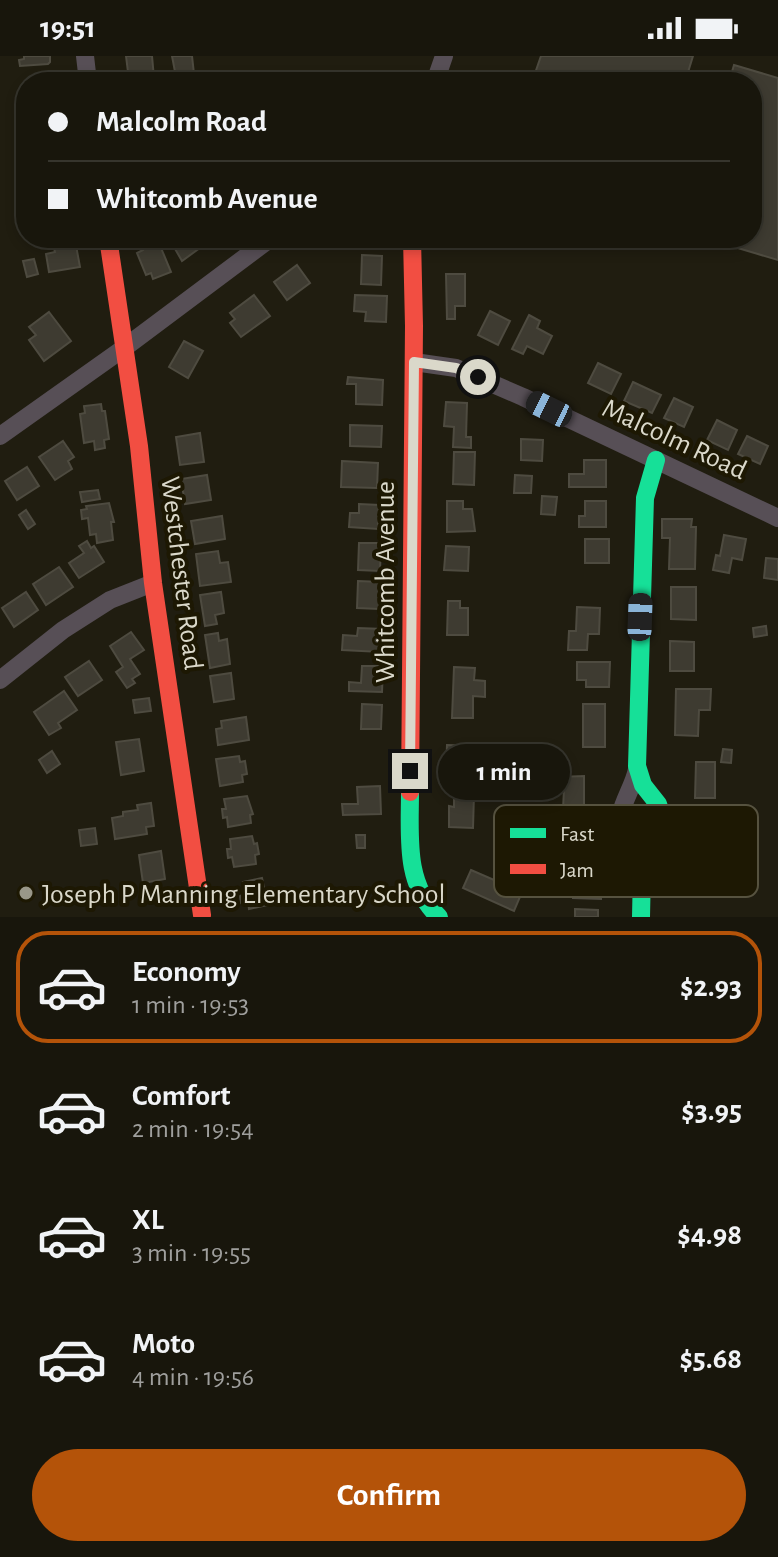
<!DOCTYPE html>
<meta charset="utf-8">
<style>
body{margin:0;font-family:"Alegreya Sans",sans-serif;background:#211f15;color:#f1f3f6;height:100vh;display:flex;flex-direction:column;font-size:30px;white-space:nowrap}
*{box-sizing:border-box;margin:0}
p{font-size:26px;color:#9f9f9d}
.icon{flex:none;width:44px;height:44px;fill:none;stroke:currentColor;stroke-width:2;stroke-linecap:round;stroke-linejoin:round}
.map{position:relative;height:861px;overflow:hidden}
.drawer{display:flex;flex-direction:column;background:#18160c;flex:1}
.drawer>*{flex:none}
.top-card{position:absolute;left:16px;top:16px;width:746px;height:176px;border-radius:32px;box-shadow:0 4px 12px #0003,0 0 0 2px #36352d;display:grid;align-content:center;height:176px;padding:0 32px;background:#18160c}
.end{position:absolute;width:36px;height:36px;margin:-18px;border:10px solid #dad8ca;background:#111;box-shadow:0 0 0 4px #111}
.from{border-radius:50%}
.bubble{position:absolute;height:56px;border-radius:28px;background:#18160c;box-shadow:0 4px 12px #0003,0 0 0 2px #36352d;font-size:26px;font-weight:700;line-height:56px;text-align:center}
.car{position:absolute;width:24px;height:48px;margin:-24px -12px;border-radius:10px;box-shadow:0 0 6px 2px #0007;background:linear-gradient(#222 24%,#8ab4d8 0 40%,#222 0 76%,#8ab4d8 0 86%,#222 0)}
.top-card b{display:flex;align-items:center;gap:28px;height:76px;font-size:30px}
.top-card b+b{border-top:2px solid #36352d}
.top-card i{width:20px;height:20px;background:#f1f3f6}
ul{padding:14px 0 0;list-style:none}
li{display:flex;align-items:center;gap:24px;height:112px;margin:0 16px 12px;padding:0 16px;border:4px solid transparent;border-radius:32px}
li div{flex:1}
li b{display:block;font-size:30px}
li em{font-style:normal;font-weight:700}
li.active{border-color:#b45309}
li>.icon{width:72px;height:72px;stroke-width:1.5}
.primary-button{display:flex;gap:16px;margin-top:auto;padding:16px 32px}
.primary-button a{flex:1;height:92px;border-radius:48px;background:#b45309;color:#fff;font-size:32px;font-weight:700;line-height:92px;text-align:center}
.status{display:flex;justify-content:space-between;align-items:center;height:56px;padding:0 40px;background:#18160c;direction:ltr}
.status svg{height:22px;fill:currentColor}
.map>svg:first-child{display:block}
.building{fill:#3e3b31;stroke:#4e4b40;stroke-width:2}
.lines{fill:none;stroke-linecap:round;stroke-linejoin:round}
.street{stroke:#574f56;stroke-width:18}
.fast{stroke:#16e098;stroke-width:18}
.jam{stroke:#f24e42;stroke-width:18}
.route{stroke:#dad8ca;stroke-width:10}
.poi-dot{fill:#999789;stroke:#1d1803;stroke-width:3}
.labels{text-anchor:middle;stroke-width:8;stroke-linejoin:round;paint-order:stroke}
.street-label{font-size:28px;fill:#dad8ca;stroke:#1d1803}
.poi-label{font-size:28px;fill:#dad8ca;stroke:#1d1803;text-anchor:start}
.key{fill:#1d1803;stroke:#56523f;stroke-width:2}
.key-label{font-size:22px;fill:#dad8ca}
</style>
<div class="status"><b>19:51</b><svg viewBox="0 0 49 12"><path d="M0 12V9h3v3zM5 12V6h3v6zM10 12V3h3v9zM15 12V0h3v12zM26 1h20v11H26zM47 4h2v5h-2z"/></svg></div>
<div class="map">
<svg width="778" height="861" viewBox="0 0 778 861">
<rect width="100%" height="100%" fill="#201d10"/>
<g class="building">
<path d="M24 0H50V6L48 8 20 10 19 4 24 3Z"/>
<path d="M126 0H152L154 22 129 24Z"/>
<path d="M172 0H192L194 18 176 21Z"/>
<path d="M541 0H693L685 26H532Z"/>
<path d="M734 9 778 22V204L704 182H752V26H729Z"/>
<path d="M54 18 56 26H32L31 22Z"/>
<path d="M146 182H154L157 188 159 187 171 216 153 223 151 217 146 219 137 197 143 194 139 185Z"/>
<path d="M178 182H200L204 189 182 205 174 191 181 187Z"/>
<path d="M75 184 80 211 49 216 46 198 55 196 53 188Z"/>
<path d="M362 199 382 200 381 229 361 228Z"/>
<path d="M34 203 38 218 27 221 23 205Z"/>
<path d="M297 209 310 227 287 244 274 226Z"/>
<path d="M446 218H465V250H455V263H447Z"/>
<path d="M254 239 270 260 241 281 230 267 235 263 230 257Z"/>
<path d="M355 239 387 240 386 266 365 265 366 256 354 255Z"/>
<path d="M490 255 510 265 498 289 478 279Z"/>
<path d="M49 256 71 285 44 305 29 284 36 279 29 271Z"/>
<path d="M529 259 540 265 537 272 552 280 543 298 527 290 523 298 512 293Z"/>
<path d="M184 285 203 295 188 322 169 311Z"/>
<path d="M598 307 621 318 611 338 588 327Z"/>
<path d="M348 321 383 324 382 349 356 348V328H347Z"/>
<path d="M633 326 661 339 652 357 624 345Z"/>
<path d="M674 342 693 351 684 371 664 362Z"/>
<path d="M446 346 467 347 466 381H471V392L453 391 454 371 444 370Z"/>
<path d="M101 348 102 355H105L109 383 104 384 105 392 95 394 94 385 84 387 80 358 85 357 84 350Z"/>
<path d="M717 364 737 374 728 394 707 384Z"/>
<path d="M350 369 382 370 381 391 350 390Z"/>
<path d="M200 377 204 406 180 409 176 381Z"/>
<path d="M747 380 768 390 760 408 738 398Z"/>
<path d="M521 383 543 384 542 405 521 404Z"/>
<path d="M63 385 74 401 68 405 72 413 55 424 39 401Z"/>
<path d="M454 396H475L474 429 453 428Z"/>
<path d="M584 404H606V431H569V418H584Z"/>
<path d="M342 405 378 407 377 432 341 431Z"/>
<path d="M27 411 39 430 17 444 5 425Z"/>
<path d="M207 419 211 444 185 448 181 423Z"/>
<path d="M515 419 532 420 531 437H514Z"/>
<path d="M98 434 100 443 82 446 80 436Z"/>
<path d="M542 440 557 441 555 459 541 458Z"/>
<path d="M447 445H463V453H472L475 475 447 476Z"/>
<path d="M585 445H606V471H579V460H585Z"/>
<path d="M109 447 114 466H111L113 484 97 487 96 478 90 479 88 462 82 463 81 454 87 453 86 450Z"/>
<path d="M359 448 379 449 378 473 349 471 350 457H359Z"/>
<path d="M26 454 35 468 28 473 19 459Z"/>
<path d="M222 460 225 483 195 488 191 465Z"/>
<path d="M662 463H692L691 471H696L695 513H669L670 482H662Z"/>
<path d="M724 479 746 483 742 504 732 502 729 517 713 514 716 499 720 500Z"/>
<rect x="585" y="483" width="24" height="24"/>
<path d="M87 485 91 492 94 490 104 506 79 522 69 507 84 497 79 490Z"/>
<path d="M359 487H381L380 515 358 514Z"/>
<path d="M446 490 469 491 468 515 444 514Z"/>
<path d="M218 495 220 507 228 506 231 526 200 530 196 498Z"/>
<path d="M766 502 778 503V524L764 522Z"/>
<path d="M59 511 73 531 46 549 33 528Z"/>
<path d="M358 525 381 526 379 553 357 552Z"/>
<path d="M671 531H696V564L671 563Z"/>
<path d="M26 536 38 554 14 571 2 552Z"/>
<path d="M221 536 224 557 215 559 217 568 205 570 200 539Z"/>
<path d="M448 545H460V552H468V579H447Z"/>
<path d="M577 551 600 552 599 578H588L587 594H568L569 575H576Z"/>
<path d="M766 570 767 579 754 581 753 572Z"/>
<path d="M358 572 383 573 381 596 342 594 343 579 357 580Z"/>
<path d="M131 576 144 594 130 603 140 618 132 623 135 627 127 632 116 616 123 611 110 590Z"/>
<path d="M218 577 219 585 227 583 230 608 210 612 205 579Z"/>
<path d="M670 585 694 586V615H670Z"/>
<path d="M89 605 102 624 78 640 65 621Z"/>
<path d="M577 606H610L609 631H586V624H577Z"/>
<path d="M362 610H383L382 636 349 635V626L361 627Z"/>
<path d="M454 611 475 612 474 624 485 625V641L473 640V662H452Z"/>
<path d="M231 617 234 643 214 646 210 620Z"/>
<path d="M676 633H711L710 654H699L698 680 675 679Z"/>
<path d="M64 635 77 654 58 667 61 672 49 679 34 656Z"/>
<path d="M149 642 151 655 135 657 133 644Z"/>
<path d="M362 648 382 649 381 673H361Z"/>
<rect x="583" y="648" width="22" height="43"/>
<path d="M246 661 249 684 218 689 216 673 222 672 221 665Z"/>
<path d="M139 683 144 715 121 719 116 686Z"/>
<path d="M447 689 477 690 476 714 446 713Z"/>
<path d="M723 693 732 694 731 707 721 706Z"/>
<path d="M52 695 60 708 47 717 39 704Z"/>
<path d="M239 700 240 706 245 705 247 718 242 719 243 726 220 730 216 703Z"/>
<path d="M696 706H715V742H695Z"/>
<path d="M584 720V753H563L564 733H558V721Z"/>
<path d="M380 730 381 758 343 759 342 748H358L357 731Z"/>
<path d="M454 737 474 738 473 772 449 771V750L454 751Z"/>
<path d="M247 740 253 758 250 759 251 767 228 771 227 761 223 762 222 753H226L224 743Z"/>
<path d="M151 747 154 770 146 771 147 778 115 783 112 762 123 760V756L138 754 137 749Z"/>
<path d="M95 772 97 788 81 790 79 774Z"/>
<path d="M356 779H365V792H357Z"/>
<path d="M252 780 254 788 257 787 259 798 255 799 256 808 234 811 232 801 228 802 227 793H231L230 783Z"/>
<path d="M161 795 165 823 143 827 139 799Z"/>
<path d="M471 814 522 836 514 855 463 832Z"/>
<path d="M573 819H601V843L573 842Z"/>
<path d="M262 822 268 849 249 853 248 845 241 847 240 840 246 838 243 826Z"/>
<path d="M575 853 598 854V861H575Z"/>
</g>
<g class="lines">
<g class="street">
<path d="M85 0 88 26"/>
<path d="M435 26 444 0"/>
<path d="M414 306 456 312 523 341 778 462"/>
<path d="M0 380 124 292 271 182"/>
<path d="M0 624 63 574 110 544 153 527"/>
<path d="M637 713C633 735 612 758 622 782 627 795 638 799 642 814"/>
</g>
<g class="fast">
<path d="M410 736C410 780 404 828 439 861"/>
<path d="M641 861 642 814 661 780 662 760 658 748 643 729 637 710 645 442 656 404"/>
</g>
<g class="jam">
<path d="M108 182 139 390 153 527 202 859"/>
<path d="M410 736 414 270 412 182"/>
</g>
</g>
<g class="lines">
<path class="route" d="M410 715 414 306 456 312 478 321"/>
</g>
<circle class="poi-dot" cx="26" cy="837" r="8"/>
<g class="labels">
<g class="street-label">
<text transform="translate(675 382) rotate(25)" y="10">Malcolm Road</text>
<text transform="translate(183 517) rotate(83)" y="10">Westchester Road</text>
<text transform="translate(384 526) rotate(-90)" y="10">Whitcomb Avenue</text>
</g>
<g class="poi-label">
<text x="42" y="847">Joseph P Manning Elementary School</text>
</g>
</g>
<rect x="494" y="749" width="264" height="92" rx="12" class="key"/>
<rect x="510" y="772" width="36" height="10" fill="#16e098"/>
<rect x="510" y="808" width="36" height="10" fill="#f24e42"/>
<g class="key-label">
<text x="560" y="785">Fast</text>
<text x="560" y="821">Jam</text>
</g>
</svg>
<i class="end from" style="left:478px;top:321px"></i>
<i class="end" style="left:410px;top:715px"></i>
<div class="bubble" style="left:438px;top:688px;width:132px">1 min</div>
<i class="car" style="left:549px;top:353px;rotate:296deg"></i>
<i class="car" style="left:640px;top:561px;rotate:2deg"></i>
<div class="top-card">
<b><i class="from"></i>Malcolm Road</b>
<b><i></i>Whitcomb Avenue</b>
</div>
</div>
<section class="drawer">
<ul>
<li class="active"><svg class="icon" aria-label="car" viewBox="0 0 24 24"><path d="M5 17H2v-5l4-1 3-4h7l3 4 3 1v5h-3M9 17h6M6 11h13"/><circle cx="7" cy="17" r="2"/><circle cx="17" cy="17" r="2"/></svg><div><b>Economy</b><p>1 min · 19:53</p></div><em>$2.93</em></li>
<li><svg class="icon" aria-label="car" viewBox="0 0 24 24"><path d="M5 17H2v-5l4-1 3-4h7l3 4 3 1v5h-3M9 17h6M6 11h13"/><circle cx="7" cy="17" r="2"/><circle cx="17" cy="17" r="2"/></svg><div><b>Comfort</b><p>2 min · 19:54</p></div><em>$3.95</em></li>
<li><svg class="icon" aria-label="car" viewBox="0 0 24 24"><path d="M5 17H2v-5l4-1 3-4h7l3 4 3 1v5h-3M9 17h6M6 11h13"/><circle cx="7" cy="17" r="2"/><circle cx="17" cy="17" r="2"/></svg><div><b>XL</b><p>3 min · 19:55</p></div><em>$4.98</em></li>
<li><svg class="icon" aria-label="car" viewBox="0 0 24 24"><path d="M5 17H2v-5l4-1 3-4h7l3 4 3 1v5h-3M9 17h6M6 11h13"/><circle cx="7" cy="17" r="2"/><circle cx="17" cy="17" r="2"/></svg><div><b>Moto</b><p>4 min · 19:56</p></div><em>$5.68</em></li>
</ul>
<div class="primary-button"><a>Confirm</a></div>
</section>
